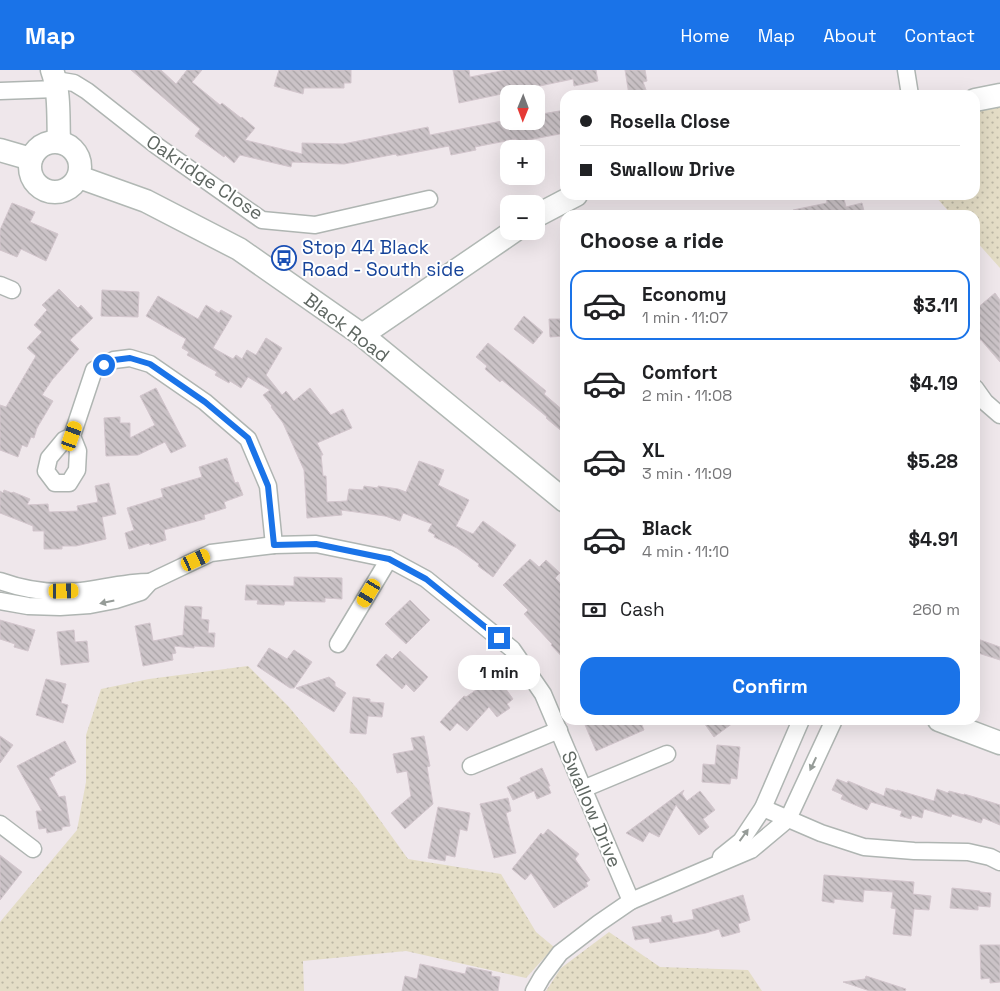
<!DOCTYPE html>
<meta charset="utf-8">
<style>
body{margin:0;font-family:"Space Grotesk",sans-serif;background:#f2f2f2;color:#202124;height:100vh;display:flex;flex-direction:column;font-size:19px;white-space:nowrap}
*{box-sizing:border-box;margin:0}
p{font-size:16px;color:#757577}
.icon{flex:none;width:28px;height:28px;fill:none;stroke:currentColor;stroke-width:2;stroke-linecap:round;stroke-linejoin:round}
.map{position:relative;flex:1;overflow:hidden}
.sheet{position:absolute;left:560px;top:140px;width:420px;height:515px;display:flex;flex-direction:column;background:#fff;border-radius:15px;box-shadow:0 5px 20px #0002}
.sheet>*{flex:none}
.banner{position:absolute;left:560px;top:20px;width:420px;height:110px;border-radius:15px;box-shadow:0 5px 20px #0002;display:grid;align-content:center;height:110px;padding:0 20px;background:#fff}
.needle{width:32px;rotate:181deg}
.buttons{position:absolute;left:500px;top:15px;display:grid;gap:10px}
.buttons a{display:grid;place-items:center;width:45px;height:45px;border-radius:10px;background:#fff;box-shadow:0 5px 20px #0002;font-size:25px}
.end{position:absolute;width:22px;height:22px;margin:-11px;border:6px solid #1a73e8;background:#fff;box-shadow:0 0 0 2px #fff}
.from{border-radius:50%}
.bubble{position:absolute;height:35px;border-radius:15px;background:#fff;box-shadow:0 5px 20px #0002;font-size:16px;font-weight:700;line-height:35px;text-align:center}
.car{position:absolute;width:15px;height:30px;margin:-15px -8px;border-radius:6px;box-shadow:0 0 4px 1px #0007;background:linear-gradient(#f5c518 24%,#345 0 40%,#f5c518 0 76%,#345 0 86%,#f5c518 0)}
.banner b{display:flex;align-items:center;gap:18px;height:48px;font-size:19px}
.banner b+b{border-top:1px solid #e0e0e0}
.banner i{width:12px;height:12px;background:#202124}
ul{padding:0;list-style:none}
li{display:flex;align-items:center;gap:15px;height:70px;margin:0 10px 8px;padding:0 10px;border:2px solid transparent;border-radius:15px}
li div{flex:1}
li b{display:block;font-size:19px}
li em{font-style:normal;font-weight:700}
li.selected{border-color:#1a73e8}
li>.icon{width:45px;height:45px;stroke-width:1.5}
h2{padding:0 20px;font-size:22px;line-height:60px}
.pay{display:flex;align-items:center;gap:12px;height:55px;padding:0 20px;font-size:19px}
.pay p{margin-inline-start:auto}
.button{display:flex;gap:10px;margin-top:auto;padding:10px 20px}
.button a{flex:1;height:58px;border-radius:15px;background:#1a73e8;color:#fff;font-size:20px;font-weight:700;line-height:58px;text-align:center}
header{display:flex;align-items:center;gap:30px;box-sizing:border-box;height:70px;padding:0 25px;background:#1a73e8;color:#fff}
header strong{font-size:24px}
nav{display:flex;gap:28px;margin-inline-start:auto;font-size:18px}
.map>svg:first-child{display:block}
.grass{fill:url(#grass-dots)}
.building{fill:url(#building-back-hatch);stroke:#d3c6cd}
.lines{fill:none;stroke-linecap:round;stroke-linejoin:round}
.street-casing{stroke:#afb5b2;stroke-width:19}
.secondary-casing{stroke:#b1b8b4;stroke-width:25}
.street{stroke:#fff;stroke-width:16}
.secondary{stroke:#fff;stroke-width:22}
.oneway{fill:#969c98}
.route{stroke:#1a73e8;stroke-width:6}
.labels{text-anchor:middle;stroke-width:4;stroke-linejoin:round;paint-order:stroke}
.street-label{font-size:19px;fill:#5e6661;stroke:#fff}
.transit-label{font-size:19px;fill:#164399;stroke:#fff;text-anchor:start}
</style>
<header>
<strong>Map</strong>
<nav><a>Home</a><a>Map</a><a>About</a><a>Contact</a></nav>
</header>
<div class="map">
<svg width="1000" height="921" viewBox="0 0 1000 921">
<defs>
<pattern id="grass-dots" width="8" height="8" patternUnits="userSpaceOnUse" patternTransform="scale(1.25)"><rect width="8" height="8" fill="#e4ddc6"/><path d="M2 2h.1M6 6h.1" fill="none" stroke="#bcb7a4" stroke-width="1.8" stroke-linecap="round"/></pattern>
<pattern id="building-back-hatch" width="6" height="6" patternUnits="userSpaceOnUse" patternTransform="scale(1.25)"><rect width="6" height="6" fill="#cbc3c7"/><path d="M-1 5l2 2M0 0l6 6M5-1l2 2" fill="none" stroke="#a8a2a5"/></pattern>
</defs>
<rect width="100%" height="100%" fill="#efe7eb"/>
<g class="grass">
<path d="M1000 35V198L975 170V145H952L934 125H975V39Z"/>
<path d="M248 596 289 637 359 721 408 789 501 804 536 862 554 877 526 908 406 881 303 891 304 921H0V852L77 760 86 712V665L101 619 149 609Z"/>
<path d="M609 862 660 897 748 900 762 921H546L561 898Z"/>
</g>
<g class="building">
<path d="M131 0H161L176 14 187 0H202L192 12 220 35 222 33 241 48 242 47 255 58 245 70 302 84V73L343 74 428 57 430 65 502 51H536V45L565 40V63L517 72 516 69 475 77 476 80 451 85 449 76 397 86 396 84 344 94 292 92 291 97 240 85 234 93 225 85 224 87 195 66 200 59Z"/>
<path d="M279 0H351V13H344V18H304L303 24 274 16Z"/>
<path d="M453 0H469L470 7 506 0H596L598 11 574 16 573 9 459 33Z"/>
<path d="M625 0H645L647 11 643 12 648 25H629Z"/>
<path d="M826 125H843L846 137 862 133 865 145H794L793 140 827 133Z"/>
<path d="M12 133 35 142 30 152 58 164 46 191 21 179 17 187 0 180V160Z"/>
<path d="M59 219 78 238 81 235 93 248 70 270 79 279 52 310 42 325 53 331 37 358 34 368 31 367 27 377 22 375 18 387 0 380V335L6 337 36 286 27 278 42 262 34 255 47 240 42 235Z"/>
<path d="M102 220 139 222 138 247 101 246Z"/>
<path d="M995 223 1000 230V292L981 270H980L975 264V240Z"/>
<path d="M158 226 198 249 206 235 219 243 221 240 232 246 213 278 233 289 236 285 242 289 247 280 256 285 266 268 282 278 266 305 282 325 286 321 294 331 310 318 331 345 343 339 352 358 317 373 323 385H321L323 406H326L327 432 347 431 349 419 363 420 364 416 378 418V416L398 419 406 422 419 391 444 400 438 415 469 430 456 456 473 464 483 451 516 475 493 507 478 496 479 494 457 478 434 467 435 465 428 461 432 454 403 443 400 451 385 446 341 440 342 445 307 448 304 400 283 353 271 337 272 336 263 325 270 320 248 307 241 318 230 311 229 313 215 305 217 302 187 285 189 282 182 278 186 269 146 246Z"/>
<path d="M524 246 543 262 533 274 514 259Z"/>
<path d="M549 249H565V266L550 267Z"/>
<path d="M488 273 546 321 544 324 565 342V364L546 348 547 347 502 310 500 312 485 299 487 296 476 287Z"/>
<path d="M156 318 186 376 171 383 165 372 138 385 106 386 104 348 120 347V353H130V368L155 355 140 326Z"/>
<path d="M227 388 235 413 238 412 243 425 224 432 226 438 204 445 205 449 164 460 166 470 150 475 149 473 129 479 125 463 134 460 127 438 163 427 161 419 202 407 199 397Z"/>
<path d="M109 413 116 444 102 447 106 469 76 476H62V479H44V461H33V456L0 443V421L3 423 4 420 12 423 13 422 30 429 27 435 48 434 49 442 78 441 77 436 98 432 95 416Z"/>
<path d="M530 489 539 497 546 490 560 503 555 508 565 519V590L551 575 552 574 524 544 528 540 503 515Z"/>
<path d="M294 507 342 508V529L325 528V532L285 531 284 535 257 534 258 530H245L246 515 294 516Z"/>
<path d="M410 530 430 550 406 574 385 554Z"/>
<path d="M185 536 202 537 201 549 209 550 208 563H215L214 577 194 576V578L174 576 176 583 172 584 173 590 143 596 135 556 150 553 153 571 183 565Z"/>
<path d="M0 550 35 560 28 581 14 577 15 574 0 569Z"/>
<path d="M74 560 75 572 87 571 89 592 61 595 57 562Z"/>
<path d="M975 568 1000 577V590L975 582Z"/>
<path d="M269 578 287 589 294 580 312 592 294 618H290L257 596Z"/>
<path d="M400 581 428 607 414 622 406 614 402 619 376 595 386 584 392 589Z"/>
<path d="M490 597 513 629 507 634 510 638 497 647 489 637 467 661 457 653 450 661 440 652 464 626 466 627 486 613 480 605Z"/>
<path d="M329 607 335 612V616L346 623 334 642 296 618Z"/>
<path d="M46 609 66 614 61 633 68 635 63 653 36 645Z"/>
<path d="M353 627 370 629V632L384 633 382 647 368 646 366 664 350 663Z"/>
<path d="M583 650H640L644 660 596 681Z"/>
<path d="M702 650H737L714 667Z"/>
<path d="M0 666 13 675 0 693Z"/>
<path d="M424 666 430 696 427 697 433 734 405 759 391 743 411 726 407 701 397 703 393 684 414 680 411 668Z"/>
<path d="M65 671 76 692 54 703 55 705 49 708 59 727 65 726 70 756 62 757V760L47 763 46 758 39 759 36 741H42L17 696Z"/>
<path d="M717 675 740 677 737 709 731 708 730 714 702 712 703 694 715 695Z"/>
<path d="M542 698 550 716H548L551 723 537 729 534 721 513 730 507 717 521 711 520 708Z"/>
<path d="M837 709 847 713 848 711 884 726 886 718 897 721V720L934 731 937 719 948 723 949 721 964 725V724L981 729 1000 735V755L983 748 981 753 952 744 951 747 924 739 922 748 912 745 911 749 900 746 902 741 871 732 867 740 841 729 843 725 832 720Z"/>
<path d="M684 720 682 724 687 731 700 721 715 740 703 749 709 757 699 765 676 735 659 767 649 762 643 772 626 763Z"/>
<path d="M508 728 511 741 506 743 516 783 494 788 480 734Z"/>
<path d="M438 737 470 743 467 761 460 759 455 787 446 785 445 791 428 788Z"/>
<path d="M548 759 579 784 575 789 590 810 586 813 588 816 554 838 531 803 525 810 512 799 541 763 543 765Z"/>
<path d="M0 785 22 802 0 830Z"/>
<path d="M824 805 914 812 913 824 931 826 929 840 914 839 911 866 893 864 896 839 891 838 893 822 864 820 863 832 834 829V833L822 831Z"/>
<path d="M952 818 980 821V822L991 823 990 837 978 836V840L950 838Z"/>
<path d="M743 825 750 850 738 854 740 862 722 867 719 859 706 863 650 873 649 868 635 870 632 857 662 852 661 847 671 845 673 853 694 849 692 840Z"/>
<path d="M980 875H1000V912L990 913V908L981 909Z"/>
<path d="M420 894 465 904 467 897 492 902 491 906 500 907 498 921H402L405 906 417 909Z"/>
<path d="M866 906 906 919 905 921H870L843 912 865 909Z"/>
</g>
<g class="lines">
<defs>
<g id="street">
<path d="M906 0 910 25"/>
<path d="M56 10 74 13 87 21 157 76 262 150 315 155 429 129"/>
<path d="M0 21 57 19"/>
<path d="M0 215 12 220"/>
<path d="M975 318 985 332 1000 345"/>
<path d="M72 366 64 370 49 388 46 401 55 413H69L77 400 78 381 72 366 94 300 114 290 130 288 150 294 205 332 248 369 268 416 274 475"/>
<path d="M0 511C25 520 54 524 81 521 104 518 126 512 150 512"/>
<path d="M0 531 28 536 60 537 90 535 116 530 141 522 150 512 211 483 274 475 316 474 389 489 426 509 512 579 543 624 631 831"/>
<path d="M338 574 389 489"/>
<path d="M471 696 559 660"/>
<path d="M583 719 667 684"/>
<path d="M763 738 821 763 864 777 914 781 968 782 990 787 1000 792"/>
<path d="M0 754 33 779"/>
<path d="M721 787 741 771 763 738 801 650"/>
<path d="M534 921 542 907 560 883 599 853 631 831 751 780 788 749 834 650"/>
</g>
<g id="secondary">
<path d="M52 0C60 22 58 48 59 72"/>
<path d="M975 30 1000 25"/>
<circle cx="55" cy="97" r="25"/>
<path d="M0 80 31 89"/>
<path d="M79 107 146 131 239 179 362 265 565 431"/>
<path d="M536 146 576 125"/>
<path d="M362 265 514 161"/>
<path d="M939 650 1000 673"/>
</g>
</defs>
<use href="#street" class="street-casing"/>
<use href="#secondary" class="secondary-casing"/>
<use href="#street" class="street"/>
<use href="#secondary" class="secondary"/>
</g>
<defs><path id="oneway-solid" d="M-6-.8H1V-3.2L6.5 0L1 3.2V.8H-6Z" transform="scale(1.25)"/></defs>
<g class="oneway">
<use href="#oneway-solid" transform="translate(107 532) rotate(168)"/>
<use href="#oneway-solid" transform="translate(813 694) rotate(115)"/>
<use href="#oneway-solid" transform="translate(744 765) rotate(-54)"/>
</g>
<g class="lines">
<path class="route" d="M104 295 114 290 130 288 150 294 205 332 248 368 268 416 274 475 316 474 389 489 426 509 499 568"/>
</g>
<defs>
<symbol id="bus-ring" viewBox="-11 -11 22 22"><circle r="9.5" fill="#fff" stroke="#1a4fb4" stroke-width="1.5"/><path d="M-5-6H5V4H4V6H2V4H-2V6H-4V4H-5ZM-3.5-4V0h7V-4ZM-3.5 1.2v1.5H-2V1.2ZM2 1.2v1.5H3.5V1.2Z" fill="#1a4fb4"/></symbol>
</defs>
<g fill-rule="evenodd">
<use href="#bus-ring" x="270" y="174" width="28" height="28"/>
</g>
<g class="labels">
<g class="street-label">
<text transform="translate(205 107) rotate(34)" y="7">Oakridge Close</text>
<text transform="translate(347 257) rotate(37)" y="7">Black Road</text>
<text transform="translate(592 739) rotate(67)" y="7">Swallow Drive</text>
</g>
<g class="transit-label">
<text x="302" y="184">Stop 44 Black<tspan x="302" dy="22">Road - South side</tspan></text>
</g>
</g>
</svg>
<div class="buttons">
<a><svg class="needle" viewBox="-14 -14 28 28"><path d="M0-13l5 13h-10z" fill="#e53935"/><path d="M0 13l5-13h-10z" fill="#757577"/></svg></a>
<a>+</a>
<a>−</a>
</div>
<i class="end from" style="left:104px;top:295px"></i>
<i class="end" style="left:499px;top:568px"></i>
<div class="bubble" style="left:458px;top:585px;width:82px">1 min</div>
<i class="car" style="left:72px;top:366px;rotate:19deg"></i>
<i class="car" style="left:196px;top:490px;rotate:65deg"></i>
<i class="car" style="left:64px;top:521px;rotate:89deg"></i>
<i class="car" style="left:369px;top:523px;rotate:211deg"></i>
<div class="banner">
<b><i class="from"></i>Rosella Close</b>
<b><i></i>Swallow Drive</b>
</div>
<section class="sheet">
<h2>Choose a ride</h2>
<ul>
<li class="selected"><svg class="icon" aria-label="car" viewBox="0 0 24 24"><path d="M5 17H2v-5l4-1 3-4h7l3 4 3 1v5h-3M9 17h6M6 11h13"/><circle cx="7" cy="17" r="2"/><circle cx="17" cy="17" r="2"/></svg><div><b>Economy</b><p>1 min · 11:07</p></div><em>$3.11</em></li>
<li><svg class="icon" aria-label="car" viewBox="0 0 24 24"><path d="M5 17H2v-5l4-1 3-4h7l3 4 3 1v5h-3M9 17h6M6 11h13"/><circle cx="7" cy="17" r="2"/><circle cx="17" cy="17" r="2"/></svg><div><b>Comfort</b><p>2 min · 11:08</p></div><em>$4.19</em></li>
<li><svg class="icon" aria-label="car" viewBox="0 0 24 24"><path d="M5 17H2v-5l4-1 3-4h7l3 4 3 1v5h-3M9 17h6M6 11h13"/><circle cx="7" cy="17" r="2"/><circle cx="17" cy="17" r="2"/></svg><div><b>XL</b><p>3 min · 11:09</p></div><em>$5.28</em></li>
<li><svg class="icon" aria-label="car" viewBox="0 0 24 24"><path d="M5 17H2v-5l4-1 3-4h7l3 4 3 1v5h-3M9 17h6M6 11h13"/><circle cx="7" cy="17" r="2"/><circle cx="17" cy="17" r="2"/></svg><div><b>Black</b><p>4 min · 11:10</p></div><em>$4.91</em></li>
</ul>
<div class="pay"><svg class="icon" aria-label="cash" viewBox="0 0 24 24"><path d="M3 7h18v10H3z"/><circle cx="12" cy="12" r="2"/></svg>Cash<p>260 m</p></div>
<div class="button"><a>Confirm</a></div>
</section>
</div>
